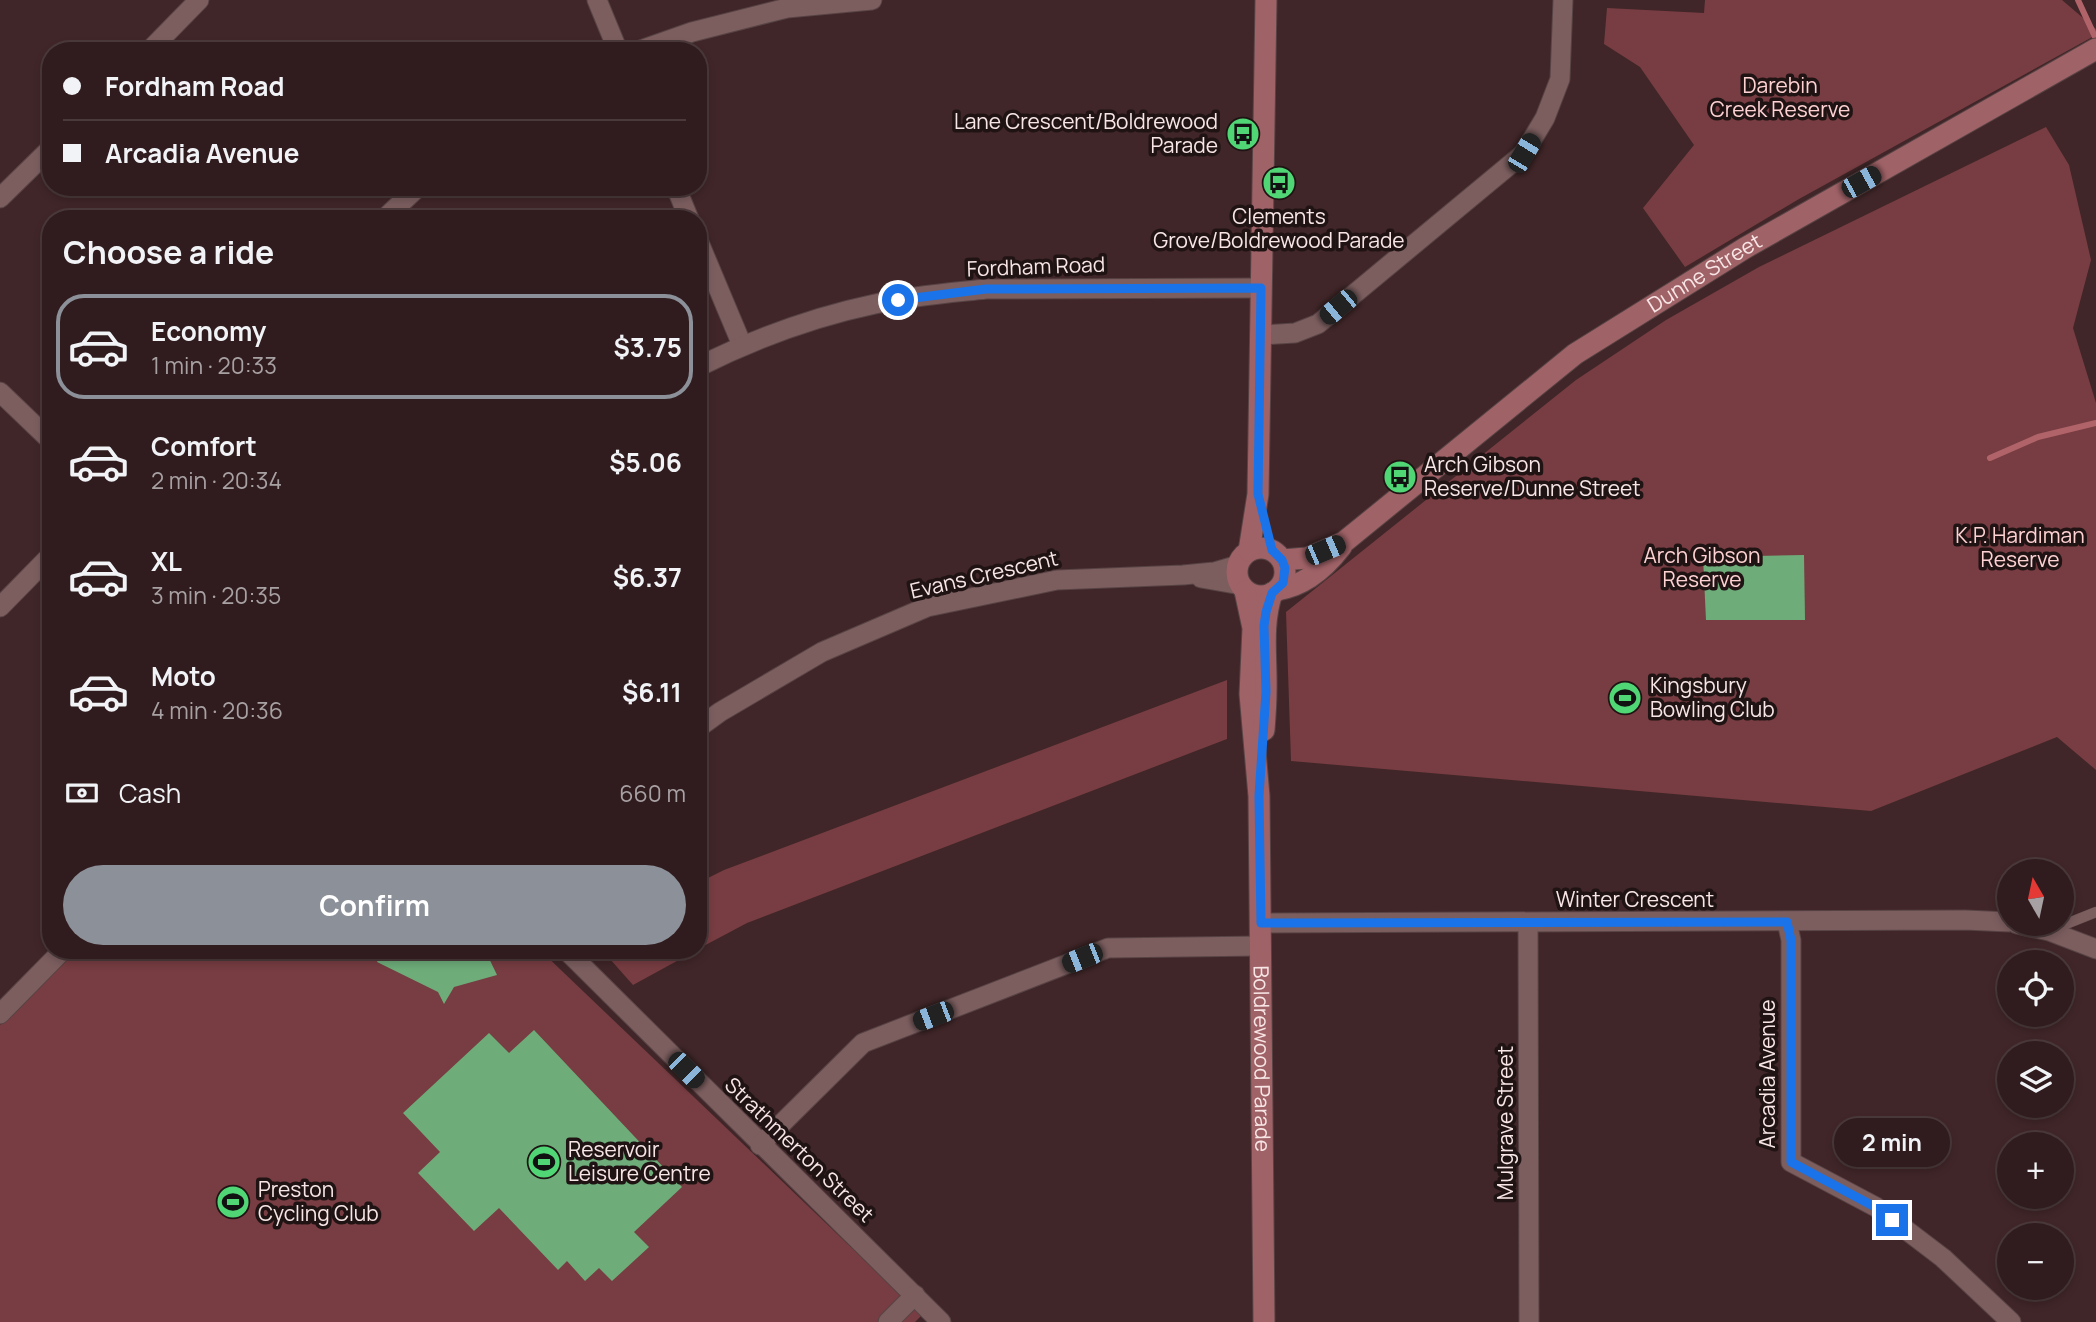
<!DOCTYPE html>
<meta charset="utf-8">
<style>
body{margin:0;font-family:Manrope,sans-serif;background:#382527;color:#f1f3f6;height:100vh;display:flex;flex-direction:column;font-size:26px;white-space:nowrap}
*{box-sizing:border-box;margin:0}
p{font-size:23px;color:#a8a1a4}
.icon{flex:none;width:38px;height:38px;fill:none;stroke:currentColor;stroke-width:2;stroke-linecap:round;stroke-linejoin:round}
.map{position:relative;flex:1;overflow:hidden}
.side{position:absolute;left:42px;top:210px;width:665px;height:749px;display:flex;flex-direction:column;background:#301c1e;border-radius:28px;box-shadow:0 4px 10px #0003,0 0 0 2px #4b3a3c}
.side>*{flex:none}
.hud{position:absolute;left:42px;top:42px;width:665px;height:154px;border-radius:28px;box-shadow:0 4px 10px #0003,0 0 0 2px #4b3a3c;display:grid;align-content:center;height:154px;padding:0 21px;background:#301c1e}
.needle{width:46px;rotate:351deg}
.fabs{position:absolute;left:1997px;top:859px;display:grid;gap:14px}
.fabs a{display:grid;place-items:center;width:77px;height:77px;border-radius:50%;background:#301c1e;box-shadow:0 4px 10px #0003,0 0 0 2px #4b3a3c;font-size:35px}
.end{position:absolute;width:32px;height:32px;margin:-16px;border:9px solid #1a73e8;background:#fff;box-shadow:0 0 0 4px #fff}
.from{border-radius:50%}
.bubble{position:absolute;height:49px;border-radius:24px;background:#301c1e;box-shadow:0 4px 10px #0003,0 0 0 2px #4b3a3c;font-size:23px;font-weight:700;line-height:49px;text-align:center}
.car{position:absolute;width:21px;height:42px;margin:-21px -10px;border-radius:9px;box-shadow:0 0 5px 2px #0007;background:linear-gradient(#222 24%,#8ab4d8 0 40%,#222 0 76%,#8ab4d8 0 86%,#222 0)}
.hud b{display:flex;align-items:center;gap:24px;height:66px;font-size:26px}
.hud b+b{border-top:2px solid #4b3a3c}
.hud i{width:18px;height:18px;background:#f1f3f6}
ul{padding:0;list-style:none}
li{display:flex;align-items:center;gap:21px;height:105px;margin:0 14px 10px;padding:0 7px;border:4px solid transparent;border-radius:28px}
li div{flex:1}
li b{display:block;font-size:26px}
li em{font-style:normal;font-weight:700}
li.selected{border-color:#8c9099}
li>.icon{width:63px;height:63px;stroke-width:1.5}
h2{padding:0 21px;font-size:32px;line-height:84px}
.pay{display:flex;align-items:center;gap:18px;height:77px;padding:0 21px;font-size:26px}
.pay p{margin-inline-start:auto}
.button{display:flex;gap:14px;margin-top:auto;padding:14px 21px}
.button a{flex:1;height:80px;border-radius:42px;background:#8c9099;color:#fff;font-size:28px;font-weight:700;line-height:80px;text-align:center}
.map>svg:first-child{display:block}
.green{fill:#773d42}
.lines{fill:none;stroke-linecap:round;stroke-linejoin:round}
.stream{stroke:#b06469;stroke-width:6}
.building{fill:#6ead7a}
.lane-casing{stroke:#584344;stroke-width:11}
.street-casing{stroke:#584344;stroke-width:21}
.secondary-casing{stroke:#584344;stroke-width:23}
.lane{stroke:#7c5e5f;stroke-width:10}
.street{stroke:#7c5e5f;stroke-width:19}
.secondary{stroke:#9f6267;stroke-width:21}
.route{stroke:#1a73e8;stroke-width:9}
.labels{text-anchor:middle;stroke-width:7;stroke-linejoin:round;paint-order:stroke}
.park-label{font-size:21px;fill:#fed1d2;stroke:#1f1314}
.poi-label{font-size:21px;fill:#f8e6e6;stroke:#1f1314;text-anchor:start}
.street-label{font-size:21px;fill:#f8e6e6;stroke:#1f1314}
</style>
<div class="map">
<svg width="2096" height="1322" viewBox="0 0 2096 1322">
<rect width="100%" height="100%" fill="#402628"/>
<g class="green">
<path d="M1705 0H2062L2096 29V35L1799 199 1685 267 1643 208 1694 145 1640 67 1604 44 1607 8 1704 13Z"/>
<path d="M2046 127 2069 165 2091 260 2073 328 2096 403V770L2057 737 1871 811 1291 761 1286 612 1576 380 1666 320 1759 267Z"/>
<path d="M1227 680V739L747 923 698 949V883L724 870Z"/>
<path d="M78 950H540L922 1315 915 1322H0V1025Z"/>
<path d="M602 950H697L633 985Z"/>
</g>
<g class="lines">
<g class="stream">
<path d="M2078 0 2096 39"/>
<path d="M1990 458 2038 437 2096 423"/>
</g>
</g>
<g class="building">
<path d="M1804 555 1805 620H1706L1703 557Z"/>
<path d="M382 950H420L445 961 485 950 497 975 454 987 444 1004 438 992 377 962Z"/>
<path d="M534 1030 682 1187 634 1232 649 1247 612 1281 599 1268 585 1281 567 1261 558 1270 499 1208 474 1231 418 1173 440 1152 403 1113 489 1033 509 1053Z"/>
</g>
<g class="lines">
<defs>
<path id="lane" d="M2051 930 2096 912"/>
<g id="street">
<path d="M597 0 618 51"/>
<path d="M149 51 199 0"/>
<path d="M638 51 692 32 787 8 872 0"/>
<path d="M676 187 689 219"/>
<path d="M0 198 51 148"/>
<path d="M384 219 418 187"/>
<path d="M698 240 742 345"/>
<path d="M1260 335 1295 333 1318 324 1524 153 1545 118 1560 79 1563 0"/>
<path d="M698 367C754 339 813 317 875 304 911 296 949 293 986 289L1261 288"/>
<path d="M0 392 51 441"/>
<path d="M1201 578 1241 585"/>
<path d="M0 607 51 555"/>
<path d="M698 728 720 712 822 652 927 607 1057 580 1183 575 1214 572 1238 565"/>
<path d="M1787 922 1791 940V1162L1876 1207 1943 1258 2011 1322"/>
<path d="M1261 923 1965 920 2009 922"/>
<path d="M1528 923 1529 1322"/>
<path d="M2017 924 2049 931 2096 949"/>
<path d="M566 950 941 1322"/>
<path d="M0 1014 63 950"/>
<path d="M760 1145 863 1043 1108 948 1261 946"/>
<path d="M888 1322 915 1295"/>
</g>
<g id="secondary">
<circle cx="1261" cy="572" r="24"/>
<path d="M1249 551 1258 494 1266 0"/>
<path id="s1" d="M1282 560 1307 558 1344 542 1575 354 1745 248 2096 49"/>
<path d="M1277 590C1304 586 1325 568 1341 547"/>
<path id="s2" d="M1245 591 1253 628 1250 694 1259 796 1264 1322"/>
<path d="M1264 730C1265 717 1266 704 1266 692 1267 658 1261 626 1272 593"/>
</g>
</defs>
<use href="#lane" class="lane-casing"/>
<use href="#street" class="street-casing"/>
<use href="#secondary" class="secondary-casing"/>
<use href="#lane" class="lane"/>
<use href="#street" class="street"/>
<use href="#secondary" class="secondary"/>
</g>
<g class="lines">
<path class="route" d="M898 300 986 289 1261 288 1258 494 1272 550 1282 560 1285 568 1283 583 1272 593 1266 612 1264 626 1266 692 1259 796 1261 923 1787 922 1791 940V1162L1875 1207 1892 1220"/>
</g>
<defs>
<symbol id="bus-disc" viewBox="-11 -11 22 22"><circle r="9.5" fill="#50d675" stroke="#1f1314"/><path d="M-5-6H5V4H4V6H2V4H-2V6H-4V4H-5ZM-3.5-4V0h7V-4ZM-3.5 1.2v1.5H-2V1.2ZM2 1.2v1.5H3.5V1.2Z" fill="#111"/></symbol>
<symbol id="stadium-disc" viewBox="-11 -11 22 22"><circle r="9.5" fill="#50d675" stroke="#1f1314"/><path d="M0-5a6.5 5 0 1 0 0 10a6.5 5 0 1 0 0-10ZM-3.5-1.8h7v3.6h-7Z" fill="#111"/></symbol>
</defs>
<g fill-rule="evenodd">
<use href="#bus-disc" x="1224" y="115" width="38" height="38"/>
<use href="#bus-disc" x="1260" y="164" width="38" height="38"/>
<use href="#bus-disc" x="1381" y="458" width="38" height="38"/>
<use href="#stadium-disc" x="1606" y="679" width="38" height="38"/>
<use href="#stadium-disc" x="525" y="1143" width="38" height="38"/>
<use href="#stadium-disc" x="214" y="1183" width="38" height="38"/>
</g>
<g class="labels">
<g class="park-label">
<text x="1780" y="93">Darebin<tspan x="1780" dy="24">Creek Reserve</tspan></text>
<text x="2020" y="543">K.P. Hardiman<tspan x="2020" dy="24">Reserve</tspan></text>
<text x="1702" y="563">Arch Gibson<tspan x="1702" dy="24">Reserve</tspan></text>
</g>
<g class="poi-label">
<text x="1218" y="129" text-anchor="end">Lane Crescent/Boldrewood<tspan x="1218" dy="24">Parade</tspan></text>
<text x="1279" y="224" text-anchor="middle">Clements<tspan x="1279" dy="24">Grove/Boldrewood Parade</tspan></text>
<text x="1424" y="472">Arch Gibson<tspan x="1424" dy="24">Reserve/Dunne Street</tspan></text>
<text x="1650" y="693">Kingsbury<tspan x="1650" dy="24">Bowling Club</tspan></text>
<text x="568" y="1157">Reservoir<tspan x="568" dy="24">Leisure Centre</tspan></text>
<text x="258" y="1197">Preston<tspan x="258" dy="24">Cycling Club</tspan></text>
</g>
<g class="street-label">
<text transform="translate(1036 267) rotate(-2)" y="7">Fordham Road</text>
<text dy="7" stroke="none"><textPath href="#s1" startOffset="516">Dunne Street</textPath></text>
<text transform="translate(984 575) rotate(-13)" y="7">Evans Crescent</text>
<text x="1635" y="907">Winter Crescent</text>
<text dy="7" stroke="none"><textPath href="#s2" startOffset="469">Boldrewood Parade</textPath></text>
<text transform="translate(1768 1074) rotate(-90)" y="7">Arcadia Avenue</text>
<text transform="translate(1506 1123) rotate(-90)" y="7">Mulgrave Street</text>
<text transform="translate(799 1150) rotate(44)" y="7">Strathmerton Street</text>
</g>
</g>
</svg>
<div class="fabs">
<a><svg class="needle" viewBox="-14 -14 28 28"><path d="M0-13l5 13h-10z" fill="#e53935"/><path d="M0 13l5-13h-10z" fill="#a8a1a4"/></svg></a>
<a><svg class="icon" aria-label="locate" viewBox="0 0 24 24"><circle cx="12" cy="12" r="6"/><path d="M12 2v4M12 18v4M2 12h4M18 12h4"/></svg></a>
<a><svg class="icon" aria-label="layers" viewBox="0 0 24 24"><path d="M12 4l9 5-9 5-9-5zM3 14l9 5 9-5"/></svg></a>
<a>+</a>
<a>−</a>
</div>
<i class="end from" style="left:898px;top:300px"></i>
<i class="end" style="left:1892px;top:1220px"></i>
<div class="bubble" style="left:1834px;top:1118px;width:116px">2 min</div>
<i class="car" style="left:1524px;top:153px;rotate:31deg"></i>
<i class="car" style="left:1861px;top:182px;rotate:61deg"></i>
<i class="car" style="left:1338px;top:307px;rotate:230deg"></i>
<i class="car" style="left:1325px;top:550px;rotate:67deg"></i>
<i class="car" style="left:1082px;top:958px;rotate:248deg"></i>
<i class="car" style="left:933px;top:1016px;rotate:249deg"></i>
<i class="car" style="left:686px;top:1070px;rotate:135deg"></i>
<div class="hud">
<b><i class="from"></i>Fordham Road</b>
<b><i></i>Arcadia Avenue</b>
</div>
<section class="side">
<h2>Choose a ride</h2>
<ul>
<li class="selected"><svg class="icon" aria-label="car" viewBox="0 0 24 24"><path d="M5 17H2v-5l4-1 3-4h7l3 4 3 1v5h-3M9 17h6M6 11h13"/><circle cx="7" cy="17" r="2"/><circle cx="17" cy="17" r="2"/></svg><div><b>Economy</b><p>1 min · 20:33</p></div><em>$3.75</em></li>
<li><svg class="icon" aria-label="car" viewBox="0 0 24 24"><path d="M5 17H2v-5l4-1 3-4h7l3 4 3 1v5h-3M9 17h6M6 11h13"/><circle cx="7" cy="17" r="2"/><circle cx="17" cy="17" r="2"/></svg><div><b>Comfort</b><p>2 min · 20:34</p></div><em>$5.06</em></li>
<li><svg class="icon" aria-label="car" viewBox="0 0 24 24"><path d="M5 17H2v-5l4-1 3-4h7l3 4 3 1v5h-3M9 17h6M6 11h13"/><circle cx="7" cy="17" r="2"/><circle cx="17" cy="17" r="2"/></svg><div><b>XL</b><p>3 min · 20:35</p></div><em>$6.37</em></li>
<li><svg class="icon" aria-label="car" viewBox="0 0 24 24"><path d="M5 17H2v-5l4-1 3-4h7l3 4 3 1v5h-3M9 17h6M6 11h13"/><circle cx="7" cy="17" r="2"/><circle cx="17" cy="17" r="2"/></svg><div><b>Moto</b><p>4 min · 20:36</p></div><em>$6.11</em></li>
</ul>
<div class="pay"><svg class="icon" aria-label="cash" viewBox="0 0 24 24"><path d="M3 7h18v10H3z"/><circle cx="12" cy="12" r="2"/></svg>Cash<p>660 m</p></div>
<div class="button"><a>Confirm</a></div>
</section>
</div>
